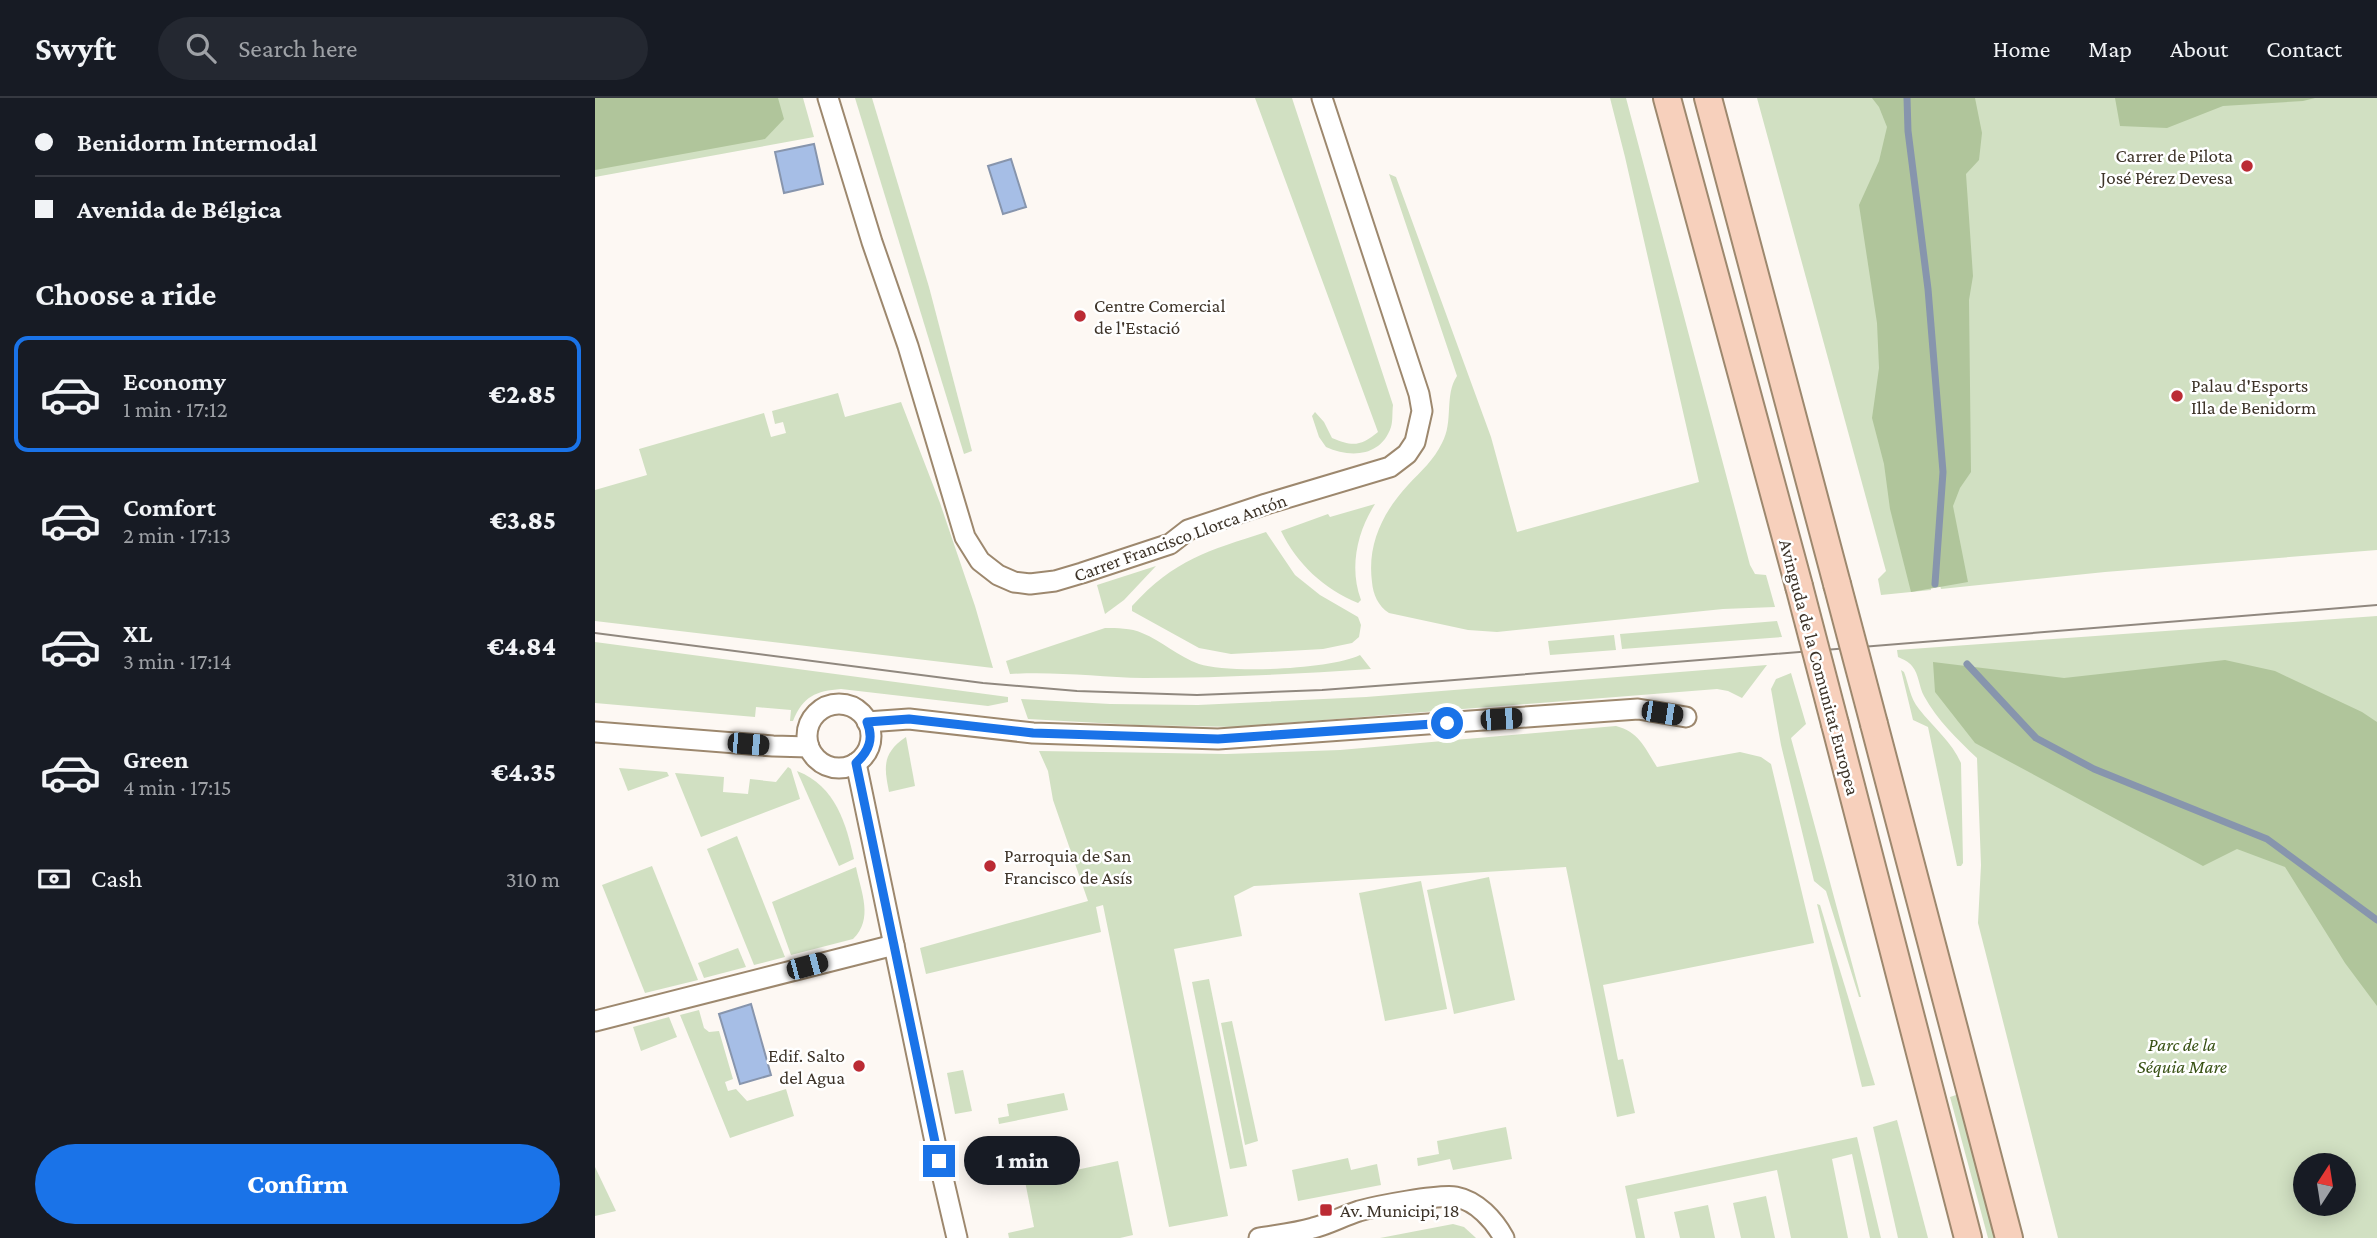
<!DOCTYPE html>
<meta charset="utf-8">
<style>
body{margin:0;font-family:"Crimson Pro",serif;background:#242831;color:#f1f3f6;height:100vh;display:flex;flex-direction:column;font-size:26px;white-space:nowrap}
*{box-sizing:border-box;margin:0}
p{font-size:23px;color:#9ea1a6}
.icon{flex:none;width:38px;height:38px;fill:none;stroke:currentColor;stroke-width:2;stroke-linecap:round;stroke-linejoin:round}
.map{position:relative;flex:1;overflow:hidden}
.details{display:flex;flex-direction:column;background:#171b24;width:595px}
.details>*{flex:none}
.hud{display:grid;align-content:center;height:154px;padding:0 35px;background:#171b24}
.needle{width:46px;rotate:12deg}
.fabs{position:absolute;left:1698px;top:1055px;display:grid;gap:14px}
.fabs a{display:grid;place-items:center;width:63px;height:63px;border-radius:50%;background:#171b24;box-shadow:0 4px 18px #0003;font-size:35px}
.end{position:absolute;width:32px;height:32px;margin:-16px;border:9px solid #1a73e8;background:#fff;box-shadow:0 0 0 4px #fff}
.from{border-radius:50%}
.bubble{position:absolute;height:49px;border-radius:24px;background:#171b24;box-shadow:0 4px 18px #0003;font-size:23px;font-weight:800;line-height:49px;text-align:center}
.car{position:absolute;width:21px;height:42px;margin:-21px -10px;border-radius:9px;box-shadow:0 0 5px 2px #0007;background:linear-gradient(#222 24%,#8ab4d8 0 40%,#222 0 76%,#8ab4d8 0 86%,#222 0)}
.hud b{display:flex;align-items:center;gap:24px;height:66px;font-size:26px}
.hud b+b{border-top:2px solid #363941}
.hud i{width:18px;height:18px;background:#f1f3f6}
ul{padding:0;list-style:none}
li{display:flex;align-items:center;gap:21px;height:116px;margin:0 14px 10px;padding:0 21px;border:4px solid transparent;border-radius:14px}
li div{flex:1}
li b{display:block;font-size:26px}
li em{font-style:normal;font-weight:800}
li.selected{border-color:#1a73e8}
li>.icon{width:63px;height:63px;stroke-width:1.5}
h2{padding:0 35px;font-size:32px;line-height:84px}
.pay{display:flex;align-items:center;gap:18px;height:77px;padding:0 35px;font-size:26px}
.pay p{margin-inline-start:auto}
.button{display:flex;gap:14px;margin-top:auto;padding:14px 35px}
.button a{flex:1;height:80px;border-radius:42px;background:#1a73e8;color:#fff;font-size:28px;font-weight:800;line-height:80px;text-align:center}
header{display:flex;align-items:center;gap:42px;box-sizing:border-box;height:98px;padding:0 35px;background:#171b24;border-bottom:2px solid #363941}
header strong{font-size:33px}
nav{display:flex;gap:38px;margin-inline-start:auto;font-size:24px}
.search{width:490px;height:63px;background:#242831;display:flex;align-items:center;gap:18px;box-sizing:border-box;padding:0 24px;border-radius:38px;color:#9ea1a6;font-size:26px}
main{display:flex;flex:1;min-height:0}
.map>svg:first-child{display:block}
.green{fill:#d1e0c2;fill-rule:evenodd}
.forest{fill:#b0c59b}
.water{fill:#a6bee6;stroke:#8795ad;stroke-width:2}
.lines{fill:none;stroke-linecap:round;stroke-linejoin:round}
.stream{stroke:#8795ad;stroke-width:7}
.minor-casing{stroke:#9d886e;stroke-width:23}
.secondary-casing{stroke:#9d886e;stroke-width:30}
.minor{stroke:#fff;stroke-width:19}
.secondary{stroke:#f7d0bc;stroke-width:26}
.tram{stroke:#90887f;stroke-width:2}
.secondary-bridge-casing{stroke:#9d886e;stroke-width:30;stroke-linecap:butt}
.secondary-bridge{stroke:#f7d0bc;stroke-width:26}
.route{stroke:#1a73e8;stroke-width:9}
.poi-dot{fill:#bb2b34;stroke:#fff;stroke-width:2.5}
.labels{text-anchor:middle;stroke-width:5;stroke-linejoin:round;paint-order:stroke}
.poi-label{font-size:19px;fill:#3e3429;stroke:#fff;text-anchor:start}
.street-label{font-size:19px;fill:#3e3429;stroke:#fff}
.park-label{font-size:19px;font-style:italic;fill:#385114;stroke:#fff}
</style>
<header>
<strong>Swyft</strong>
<div class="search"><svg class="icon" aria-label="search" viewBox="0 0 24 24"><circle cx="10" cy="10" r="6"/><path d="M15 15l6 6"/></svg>Search here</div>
<nav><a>Home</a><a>Map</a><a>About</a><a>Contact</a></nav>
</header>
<main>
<section class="details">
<div class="hud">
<b><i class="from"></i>Benidorm Intermodal</b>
<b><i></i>Avenida de Bélgica</b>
</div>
<h2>Choose a ride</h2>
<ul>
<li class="selected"><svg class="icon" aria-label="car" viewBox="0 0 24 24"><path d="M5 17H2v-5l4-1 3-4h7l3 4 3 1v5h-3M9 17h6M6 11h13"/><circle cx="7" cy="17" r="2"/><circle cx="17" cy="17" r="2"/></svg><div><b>Economy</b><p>1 min · 17:12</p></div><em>€2.85</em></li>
<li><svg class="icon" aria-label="car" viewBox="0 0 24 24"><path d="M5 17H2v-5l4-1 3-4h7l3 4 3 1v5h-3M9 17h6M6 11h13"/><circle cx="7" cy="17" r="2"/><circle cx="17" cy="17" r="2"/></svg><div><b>Comfort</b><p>2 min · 17:13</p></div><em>€3.85</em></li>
<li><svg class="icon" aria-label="car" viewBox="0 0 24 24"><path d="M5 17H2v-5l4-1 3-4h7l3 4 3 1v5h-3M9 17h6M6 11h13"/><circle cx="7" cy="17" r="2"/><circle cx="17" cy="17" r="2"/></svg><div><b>XL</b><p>3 min · 17:14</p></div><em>€4.84</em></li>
<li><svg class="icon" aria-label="car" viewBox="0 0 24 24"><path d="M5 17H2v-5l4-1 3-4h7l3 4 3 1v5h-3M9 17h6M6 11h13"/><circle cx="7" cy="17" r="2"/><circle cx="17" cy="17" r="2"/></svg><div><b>Green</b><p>4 min · 17:15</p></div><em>€4.35</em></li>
</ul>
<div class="pay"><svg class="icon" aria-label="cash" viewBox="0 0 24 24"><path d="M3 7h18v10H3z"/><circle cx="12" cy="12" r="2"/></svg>Cash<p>310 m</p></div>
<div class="button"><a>Confirm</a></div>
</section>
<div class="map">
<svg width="1782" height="1140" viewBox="0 0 1782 1140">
<rect width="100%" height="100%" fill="#fdf8f3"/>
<g class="green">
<path d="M0 0H208L219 39 0 79Z"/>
<path d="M260 0H277L334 189 377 353 369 356Z"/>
<path d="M660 0H697L798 307C797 314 798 323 796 329 786 359 755 360 731 349L724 339 717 318 720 314 729 324 737 340C758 349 766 348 783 334Z"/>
<path d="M1015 0H1031L1155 467 1160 476 1171 477 1180 509 1128 511 902 534 873 532 794 515C783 508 778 496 777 484 772 446 788 414 813 387 826 373 839 362 847 345 859 324 849 297 862 278L794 76 801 79 896 339 922 434 1104 384 1030 59Z"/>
<path d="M1162 0H1291L1336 492 1286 497 1283 481 1291 473Z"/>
<path d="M1358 0H1782V452L1510 474 1346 491 1344 483Z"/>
<path d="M243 295 250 319 306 304 345 405 380 508 398 570 0 523V392L52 377 44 351 169 315 176 339 191 335 188 324 180 326 177 313Z"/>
<path d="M780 406C762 434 754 470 766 502L763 505C729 491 702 466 686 433L733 416 735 419Z"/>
<path d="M671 434 700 477 725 497 763 519 766 527 764 539 757 545 728 551 636 556 604 550 537 513V508C580 461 613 453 671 434Z"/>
<path d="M561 468 529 502 510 516 502 487Z"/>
<path d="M1782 518V1140H1463L1383 825 1386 767 1382 660C1363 642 1342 622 1329 598 1324 589 1324 576 1317 568 1313 563 1309 562 1303 559L1302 552ZM1710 1068H1748V1106H1710Z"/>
<path d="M1182 523 1187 539 1027 551 1025 536Z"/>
<path d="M510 530C522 530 536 530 547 535 567 543 584 559 604 566 635 576 737 571 765 557L776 571C700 576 625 580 549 580 504 579 460 573 415 576L411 563Z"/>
<path d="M1019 537 1021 552 955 557 953 543Z"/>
<path d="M0 544 413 599V604L393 608 246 591C221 593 208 598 198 623H195L196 612 161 609 160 619 0 605Z"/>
<path d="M1172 567 1147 600 1133 593 1122 591 641 629 540 627 433 621 426 601 515 606 603 607 771 599Z"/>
<path d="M1306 572 1309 574C1314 587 1315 600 1324 611 1338 629 1357 644 1366 665L1368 765 1366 768H1362L1333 629 1318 622Z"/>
<path d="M1196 575 1211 626 1196 640 1266 899H1264L1231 793 1219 783 1186 647 1176 591 1181 581Z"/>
<path d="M1021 628C1044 634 1050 650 1062 669L1145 654 1166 659 1176 666 1219 845 1008 887 1023 962 1028 961 1040 1015 1022 1019 971 769 659 788 639 798 647 838 579 851 633 1118 574 1129 508 807 501 809 506 834 331 876 325 850 493 803 458 702 453 673 444 653 631 656 745 652Z"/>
<path d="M311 639 320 688 294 694C289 669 287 655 311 639Z"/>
<path d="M193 669 196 671 205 701 106 739 80 675 129 679 128 694 153 696 155 681 181 684Z"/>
<path d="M24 670 72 674 74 678 33 693Z"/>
<path d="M202 673C241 688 251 726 259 761L244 768Z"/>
<path d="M142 738 190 859 159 867 112 751Z"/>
<path d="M57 768 103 882 50 895 7 787Z"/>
<path d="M261 769C266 794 279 821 258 841L196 857 177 804Z"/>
<path d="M894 779 920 902 859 916 832 792Z"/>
<path d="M826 783 852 911 790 923 764 795Z"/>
<path d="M1222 806 1225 807 1280 987 1267 989Z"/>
<path d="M143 850 151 869 109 880 103 865Z"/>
<path d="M614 881 652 1068 635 1071 597 884Z"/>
<path d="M104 912 109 930 114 934 124 933 138 981 130 984 133 993 141 991 152 1003 191 991 199 1018 135 1040 85 917Z"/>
<path d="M74 919 82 939 46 953 38 929Z"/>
<path d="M637 923 663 1043 650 1047 626 925Z"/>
<path d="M368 972 377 1013 360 1016 352 975Z"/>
<path d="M469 995 473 1012 404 1026 403 1020 414 1018 412 1006Z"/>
<path d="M1364 996 1402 1140H1393L1355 999Z"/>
<path d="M1302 1022 1333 1140H1303L1278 1029Z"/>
<path d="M911 1029 917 1061 858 1072 855 1061 823 1068 822 1060 844 1056 842 1043Z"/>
<path d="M1262 1039 1286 1140H1275L1257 1056 1237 1061 1253 1140H1196L1182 1072 1042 1101 1050 1140H1041L1030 1088Z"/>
<path d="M753 1060 756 1072 782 1066 786 1087 703 1103 697 1072Z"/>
<path d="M523 1063 538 1137 525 1140H414L413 1135 439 1129 430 1083Z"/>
<path d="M0 1069 21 1113 0 1118Z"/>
<path d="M1171 1098 1180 1140H1146L1138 1105Z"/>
<path d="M1113 1107 1120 1140H1085L1079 1114Z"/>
<path d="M858 1126 869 1129 881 1140H785Z"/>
</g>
<g class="forest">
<path d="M0 0H183L189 21 170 41 0 72Z"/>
<path d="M1277 0H1380L1387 35 1384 62 1371 76 1378 178 1374 202 1376 374 1365 390 1358 408 1373 484 1316 494 1295 411 1289 366 1277 320 1284 270 1282 225 1264 107 1284 63 1292 29 1284 9Z"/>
<path d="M1520 0H1720L1708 3 1628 8 1572 30 1525 28Z"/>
<path d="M1630 562 1680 573 1767 614 1782 624V908L1750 865 1690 769 1642 751 1608 768 1380 645 1340 594 1338 564 1469 580Z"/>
</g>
<g class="water">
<path d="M219 46 228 86 189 95 180 54Z"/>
<path d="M416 61 431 109 408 116 393 68Z"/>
<path d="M156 906 176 977 145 986 124 916Z"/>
</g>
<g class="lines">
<g class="stream">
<path d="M1312 0 1313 33 1333 191 1348 374 1340 486"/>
<path d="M1372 566 1441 640 1499 671 1672 741 1782 822"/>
</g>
<defs>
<g id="minor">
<path d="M233 0 277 144 313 248 370 439 385 463 403 477 419 484 435 486 460 483 487 475 575 446 593 432 671 406 795 369 812 356 820 344 827 313 824 296 727 0"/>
<circle cx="244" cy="638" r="32"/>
<path d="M272 624 314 621 438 635 623 641 1043 611 1091 619"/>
<path d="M0 634 178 648 214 649"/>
<path d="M261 665 344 1063 362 1140"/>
<path d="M0 923 299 847"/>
<path d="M664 1140C682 1137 701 1135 718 1130 734 1126 748 1118 764 1113 782 1108 844 1096 861 1099 882 1103 899 1122 909 1140"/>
</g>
<g id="secondary">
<path d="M1072 0 1204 488"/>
<path d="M1113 0 1242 486"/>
<path d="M1240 626 1373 1140"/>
<path d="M1279 626 1414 1140"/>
</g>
</defs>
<use href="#minor" class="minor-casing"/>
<use href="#secondary" class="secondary-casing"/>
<use href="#minor" class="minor"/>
<use href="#secondary" class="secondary"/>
<path class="tram" d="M0 535 388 585 482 593 602 597 727 592 847 583 1782 507"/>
<defs>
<g id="secondary-bridge">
<path d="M1242 486 1279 626"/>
<path d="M1204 488 1240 626"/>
</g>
</defs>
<use href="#secondary-bridge" class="secondary-bridge-casing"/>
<use href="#secondary-bridge" class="secondary-bridge"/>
</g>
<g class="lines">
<path class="route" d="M344 1063 261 665C274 653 279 641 272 624L314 621 438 635 623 641 852 625"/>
</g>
<g class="poi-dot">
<circle cx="1652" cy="68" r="7"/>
<circle cx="485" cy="218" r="7"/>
<circle cx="1582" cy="298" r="7"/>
<circle cx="395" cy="768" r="7"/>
<circle cx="264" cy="968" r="7"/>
<rect x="724" y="1105" width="14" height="14" rx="3.5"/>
</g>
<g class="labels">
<g class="poi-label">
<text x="1638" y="64" text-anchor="end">Carrer de Pilota<tspan x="1638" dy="22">José Pérez Devesa</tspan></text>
<text x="499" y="214">Centre Comercial<tspan x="499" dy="22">de l'Estació</tspan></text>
<text x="1596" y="294">Palau d'Esports<tspan x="1596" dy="22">Illa de Benidorm</tspan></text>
<text x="409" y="764">Parroquia de San<tspan x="409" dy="22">Francisco de Asís</tspan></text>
<text x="250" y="964" text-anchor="end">Edif. Salto<tspan x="250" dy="22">del Agua</tspan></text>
<text x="745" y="1119">Av. Municipi, 18</text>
</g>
<g class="street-label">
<text transform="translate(585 439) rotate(-20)" y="7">Carrer Francisco Llorca Antón</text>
<text transform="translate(1225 569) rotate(75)" y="7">Avinguda de la Comunitat Europea</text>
</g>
<g class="park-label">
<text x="1587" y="953">Parc de la<tspan x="1587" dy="22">Séquia Mare</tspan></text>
</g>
</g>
</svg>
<div class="fabs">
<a><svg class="needle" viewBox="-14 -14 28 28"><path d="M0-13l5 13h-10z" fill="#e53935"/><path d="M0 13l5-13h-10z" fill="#9ea1a6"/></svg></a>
</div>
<i class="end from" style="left:852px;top:625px"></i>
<i class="end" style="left:344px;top:1063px"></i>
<div class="bubble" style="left:369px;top:1038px;width:116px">1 min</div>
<i class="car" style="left:1067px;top:615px;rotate:99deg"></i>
<i class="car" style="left:906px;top:621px;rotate:86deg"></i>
<i class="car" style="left:153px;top:646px;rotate:95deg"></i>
<i class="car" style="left:212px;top:868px;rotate:75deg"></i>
</div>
</main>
